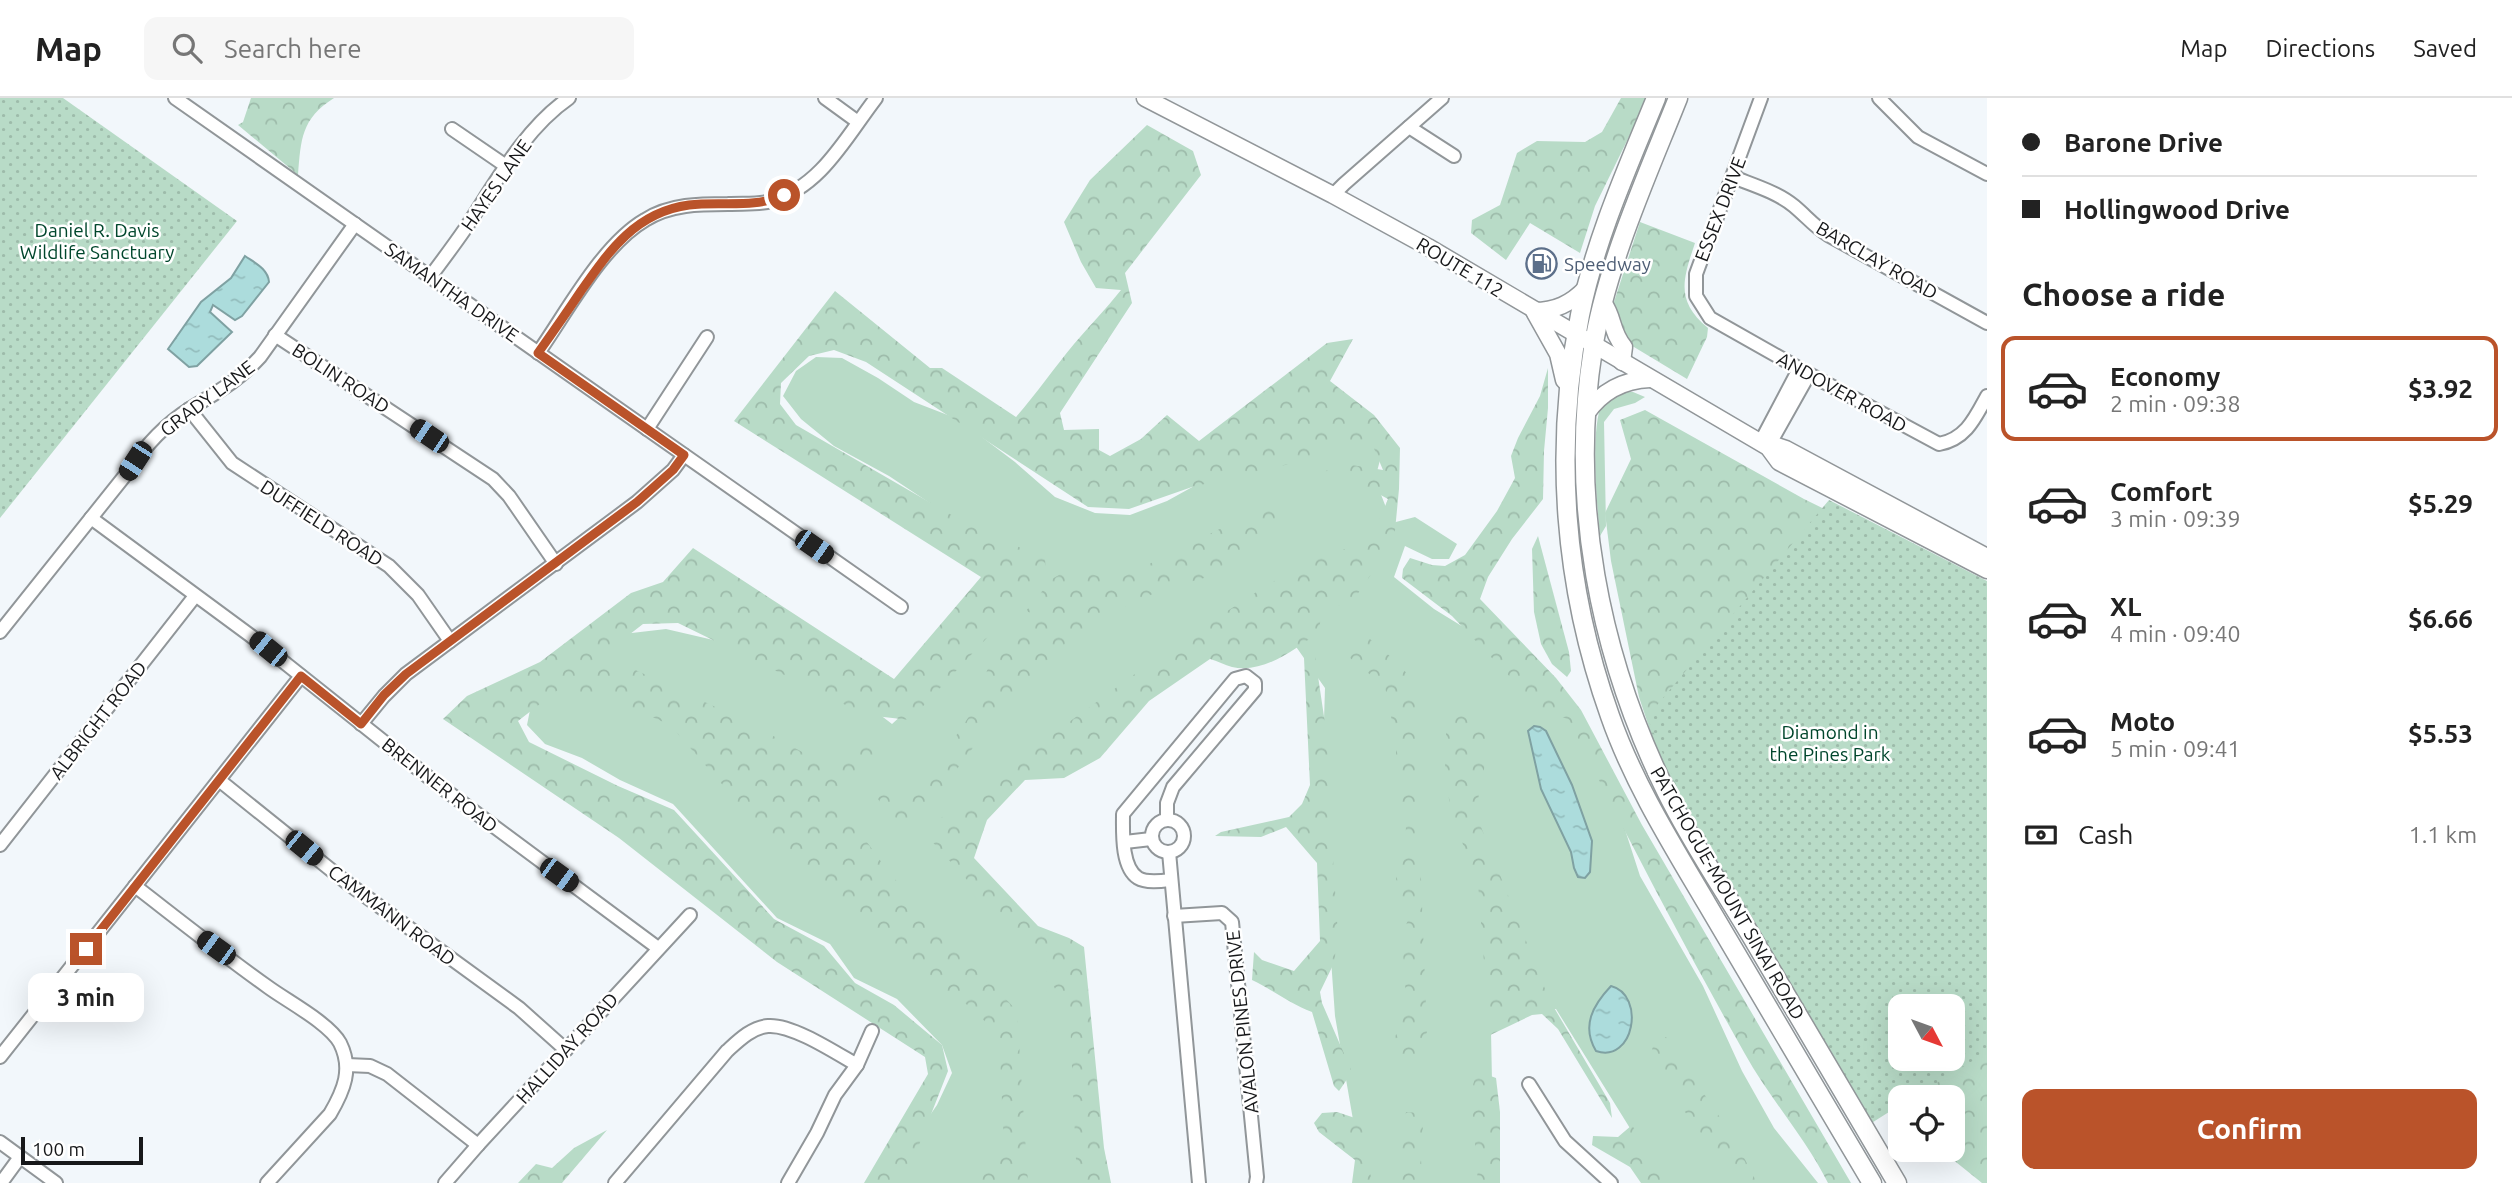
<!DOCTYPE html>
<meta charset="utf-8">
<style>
body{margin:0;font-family:Ubuntu,sans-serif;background:#f6f6f6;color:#222;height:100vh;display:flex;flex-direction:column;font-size:26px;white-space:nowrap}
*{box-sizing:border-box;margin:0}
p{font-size:23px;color:#767676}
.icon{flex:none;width:38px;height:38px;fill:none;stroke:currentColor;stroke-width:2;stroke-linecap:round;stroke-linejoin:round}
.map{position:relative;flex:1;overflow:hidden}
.sheet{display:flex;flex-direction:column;background:#fff;width:525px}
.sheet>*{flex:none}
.guide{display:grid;align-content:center;height:154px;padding:0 35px;background:#fff}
.needle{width:46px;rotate:131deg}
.controls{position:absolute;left:1888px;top:896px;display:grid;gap:14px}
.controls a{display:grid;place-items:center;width:77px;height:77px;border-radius:14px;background:#fff;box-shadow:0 7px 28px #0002;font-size:35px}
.scale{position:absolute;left:21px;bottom:18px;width:122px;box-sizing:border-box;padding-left:7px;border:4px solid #17181a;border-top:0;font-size:19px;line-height:24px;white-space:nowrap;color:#17181a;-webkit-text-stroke:5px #fff;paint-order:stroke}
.end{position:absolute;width:32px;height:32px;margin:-16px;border:9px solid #ba532a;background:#fff;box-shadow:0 0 0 4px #fff}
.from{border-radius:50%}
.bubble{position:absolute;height:49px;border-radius:14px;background:#fff;box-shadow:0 7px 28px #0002;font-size:23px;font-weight:700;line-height:49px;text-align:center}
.car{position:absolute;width:21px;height:42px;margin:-21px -10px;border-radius:9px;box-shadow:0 0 5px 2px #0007;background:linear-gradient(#222 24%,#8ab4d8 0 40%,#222 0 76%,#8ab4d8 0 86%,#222 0)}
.guide b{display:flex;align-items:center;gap:24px;height:66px;font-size:26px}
.guide b+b{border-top:2px solid #e0e0e0}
.guide i{width:18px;height:18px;background:#222}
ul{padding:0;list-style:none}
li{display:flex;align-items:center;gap:21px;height:105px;margin:0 14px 10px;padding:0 21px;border:4px solid transparent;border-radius:14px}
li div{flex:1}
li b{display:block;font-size:26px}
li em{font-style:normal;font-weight:700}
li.active{border-color:#ba532a}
li>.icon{width:63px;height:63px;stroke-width:1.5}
h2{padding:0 35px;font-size:32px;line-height:84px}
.pay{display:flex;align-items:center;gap:18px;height:77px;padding:0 35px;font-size:26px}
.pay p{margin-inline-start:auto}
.button{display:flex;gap:14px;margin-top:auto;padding:14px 35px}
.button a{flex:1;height:80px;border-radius:14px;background:#ba532a;color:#fff;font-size:28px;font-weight:700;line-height:80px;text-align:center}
header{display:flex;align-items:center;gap:42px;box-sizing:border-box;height:98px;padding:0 35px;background:#fff;border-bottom:2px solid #e0e0e0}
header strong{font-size:33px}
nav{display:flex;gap:38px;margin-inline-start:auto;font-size:24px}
.search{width:490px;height:63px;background:#f6f6f6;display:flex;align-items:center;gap:18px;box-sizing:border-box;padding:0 24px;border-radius:14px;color:#767676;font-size:26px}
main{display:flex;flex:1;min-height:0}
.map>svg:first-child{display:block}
.grass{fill:#b8dbc7}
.forest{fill:url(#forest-crowns)}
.park{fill:url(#park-dots);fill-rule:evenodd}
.water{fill:url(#water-ripples);stroke:#7fa1a2;stroke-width:2}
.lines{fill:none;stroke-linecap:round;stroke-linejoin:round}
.minor-casing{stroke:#919699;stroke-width:16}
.major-casing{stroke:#919699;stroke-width:19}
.highway-casing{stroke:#919699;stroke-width:21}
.minor{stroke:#fff;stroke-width:12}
.major{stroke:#fff;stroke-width:16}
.highway{stroke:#fff;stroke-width:18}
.route{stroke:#ba532a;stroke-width:9}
.labels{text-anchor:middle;stroke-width:5;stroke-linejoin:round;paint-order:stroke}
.street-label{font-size:19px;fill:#17181a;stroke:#fff}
.park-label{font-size:19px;fill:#00462c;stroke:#fff}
.service-label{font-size:19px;fill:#4e5e75;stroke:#fff;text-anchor:start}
</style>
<header>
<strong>Map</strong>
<div class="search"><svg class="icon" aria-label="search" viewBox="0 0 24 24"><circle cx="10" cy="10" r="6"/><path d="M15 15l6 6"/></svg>Search here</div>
<nav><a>Map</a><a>Directions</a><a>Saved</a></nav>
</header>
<main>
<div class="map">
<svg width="1987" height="1085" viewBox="0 0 1987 1085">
<defs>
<pattern id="forest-crowns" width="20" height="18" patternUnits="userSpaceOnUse" patternTransform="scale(1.75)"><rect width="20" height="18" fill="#b8dbc7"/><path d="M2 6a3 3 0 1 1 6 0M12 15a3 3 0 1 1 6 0" fill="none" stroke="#9dbbaa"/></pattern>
<pattern id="park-dots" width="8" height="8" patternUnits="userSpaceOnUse" patternTransform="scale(1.75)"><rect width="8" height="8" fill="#b8dbc7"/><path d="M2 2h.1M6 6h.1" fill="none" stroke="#9dbbaa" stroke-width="1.8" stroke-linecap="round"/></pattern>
<pattern id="water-ripples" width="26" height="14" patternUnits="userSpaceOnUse" patternTransform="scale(1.75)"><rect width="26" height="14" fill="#acdcdc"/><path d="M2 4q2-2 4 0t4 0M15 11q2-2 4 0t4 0" fill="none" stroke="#93bcbc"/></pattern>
</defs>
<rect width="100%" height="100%" fill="#f2f7fb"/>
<g class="grass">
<path d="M816 259 842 260 878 280 914 304 958 321 1015 364 1055 399 1095 415 1130 417 1167 403 1205 382 1380 329 1384 347 1375 381 1392 425 1415 419 1457 446 1449 461H1432L1405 448 1394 479 1434 511 1465 530 1565 609 1617 707 1640 778 1703 888 1742 973 1774 1030 1818 1085H1664L1556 911 1521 910 1491 933 1494 1085H1364L1335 918 1321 719 1325 590 1292 543 1219 541 939 741 1049 853 1076 922 1091 1085H883L937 1007 952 975 942 947 897 901 854 880 830 846 777 820 673 706 620 682 582 660 545 646 527 627 532 602 606 538 666 531 735 547 866 606 892 626 924 597 970 543 990 445 889 378 834 348 801 321 783 298 796 273Z"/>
<path d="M1623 294H1633L1645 299 1635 305 1614 311 1604 324 1606 428 1600 438C1597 407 1590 332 1602 305Z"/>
</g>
<g class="forest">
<path d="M251 0H334C301 21 301 41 298 77L238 27 243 24Z"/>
<path d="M1621 0H1648L1595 108 1580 155 1530 125 1506 162 1471 135 1472 122 1500 107 1517 55 1537 43 1585 44 1602 34Z"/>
<path d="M1147 27 1193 53 1201 77 1125 175 1132 205 1060 315 1064 332 1099 331V352L1110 358 1141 341 1167 317 1199 343 1327 245 1353 241 1330 283 1374 317 1400 350 1399 391 1394 443 1352 504 1342 508H1322L1319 534C1295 551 1264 576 1232 569 1225 567 1217 563 1210 561L1149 603 1100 660 1064 680 1025 682 987 722 974 760 1038 828 1069 840 1084 849 1104 1050 1111 1085H1077L1070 923 1043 865 927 738 929 730 969 697 1165 554 1264 489 1308 464 1371 442 1388 401 1366 389 1321 376 1339 365 1383 372 1370 341 1347 343 1302 363 1192 389 1129 411 1088 409 866 264 834 252 809 258 781 285 780 306 796 327 962 423 1045 461 1046 477 910 622 866 617 678 525 643 526 518 623 529 644 618 688 674 712 774 821 824 848 855 885 894 907 942 947 948 973 919 1047 896 1085H864L928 976 925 959 777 864 619 740 443 621 467 598 540 564 631 495 663 484 693 450 894 581 981 479 734 323 835 193 930 270H942L1016 319C1037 295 1054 270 1074 246 1089 228 1106 211 1121 192L1096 190 1081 164 1064 124 1090 82Z"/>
<path d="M1640 124 1695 145C1683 181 1675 203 1708 230L1707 239 1687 281 1629 246 1612 210Z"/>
<path d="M1548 270V310L1544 353 1543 401 1512 441 1488 479 1480 501 1556 580 1581 612 1642 727 1851 1085H1828C1805 1039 1770 1001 1745 956 1683 846 1624 734 1569 622 1559 616 1539 615 1527 611L1511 580 1452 518 1402 480 1403 471 1410 460 1432 467 1445 468 1465 457 1497 413 1515 380 1511 358 1518 340 1540 298Z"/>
<path d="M1645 312 1804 401 1987 491 1896 520 1900 961H1953L1987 928V1085H1982L1941 1052H1953V999H1900V1018L1869 992 1666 680 1639 599 1611 463 1605 415 1631 361 1620 322Z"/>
<path d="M1274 404 1287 414 1271 435 1204 480 1159 493 1099 521 1068 543 1008 603 927 711 904 724 888 716 874 695 883 691 889 697 925 684 972 614 988 570 1033 516 1026 513 1052 481 1071 470 1115 483Z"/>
<path d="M1538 438 1569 554 1571 573 1567 579 1552 566 1541 546 1534 514 1532 451Z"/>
<path d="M1362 534C1381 551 1426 583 1421 611 1421 616 1417 622 1415 627L1427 934 1416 959 1402 966 1393 947 1406 901 1402 838 1409 819 1396 781 1405 750 1406 728 1396 668V643L1385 589 1349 559 1348 546Z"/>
<path d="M1315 558 1330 659 1328 686 1338 837 1334 865 1320 894 1322 905 1352 974 1339 993 1334 988 1312 914C1290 906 1273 892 1252 882L1254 854 1262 862 1294 873 1320 843 1317 765 1286 729 1261 739 1215 738 1221 734 1289 719 1302 706 1310 687 1304 560Z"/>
<path d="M618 564 746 623 831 670 842 664 866 639 879 656C867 680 854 685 838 704L890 776 1017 913 1028 1085H958L1004 1047 999 938 972 910 931 883 750 718 670 627 597 594H574C580 577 602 569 618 564Z"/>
<path d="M1451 614 1481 619C1498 642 1478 681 1478 707 1478 714 1480 722 1481 729L1549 901 1610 1005 1612 1020 1558 931 1542 916 1532 917 1484 940 1487 904 1478 785 1455 726 1445 684V641Z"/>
<path d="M1655 939H1666L1735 1042 1757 1085H1738L1685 1014 1652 952Z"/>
<path d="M1477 973 1496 980 1500 1014V1085H1478L1471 994Z"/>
<path d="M1337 1014 1361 1022 1372 1085H1352L1355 1062 1319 1034 1314 1025 1322 1015Z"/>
<path d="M1406 1014 1419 1015 1423 1029 1420 1051 1423 1085H1400L1398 1063Z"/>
<path d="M1632 1027 1667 1085H1641L1630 1069 1592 1047 1593 1038 1618 1039Z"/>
<path d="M607 1032 562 1085H518L536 1066 552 1070 574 1050Z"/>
</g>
<g class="park">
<path d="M0 0H63L237 123 0 420Z"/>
<path d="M1829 402 1987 483V954L1914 999H1900V1007L1870 1026 1685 707 1647 619ZM1900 908H1953V961H1900Z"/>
</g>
<g class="water">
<path d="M245 158C255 165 268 171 269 184L242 218 235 222 213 207 210 214 232 234 197 268 189 269 168 251 201 204 231 180Z"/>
<path d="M1534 628 1540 629 1546 633 1572 687 1592 743 1590 774 1585 780 1578 779 1574 770 1571 754 1541 691 1528 633Z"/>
<path d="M1611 888C1646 897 1634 966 1596 953 1581 928 1593 907 1611 888Z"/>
</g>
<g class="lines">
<defs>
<g id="minor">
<path d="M175 0 901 509"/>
<path d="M825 0 858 24"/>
<path d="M1761 0 1696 176V198L1710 220 1809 276 1939 346C1966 341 1975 320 1987 298"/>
<path d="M1879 0 1918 39 1987 76"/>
<path d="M1409 29 1454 58"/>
<path d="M452 31 506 68"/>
<path d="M1733 79C1753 87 1777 94 1794 108 1806 118 1815 129 1828 137L1987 225"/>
<path d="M1333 97 1344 86 1442 0"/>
<path d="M430 179C442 163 454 147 465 131 495 86 524 31 569 0"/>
<path d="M275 237 493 381 509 398 556 466"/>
<path d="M538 255C567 214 602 147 645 122 670 106 700 106 728 106 742 105 758 107 771 103 821 89 846 39 876 0"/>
<path d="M189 311 232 365 389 468 418 497 450 543"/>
<path d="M647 331 707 239"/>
<path d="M1760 345 1799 271"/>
<path d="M1768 349 1809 276"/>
<path d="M91 420 251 538 437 686 658 850"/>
<path d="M0 534 127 375C144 349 165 326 191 310 219 293 238 283 260 259L355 126"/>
<path d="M361 626 384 598 406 576 637 404 673 372 684 357"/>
<path d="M219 682 346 784 519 910 566 952"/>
<path d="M1167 721V705L1173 689 1255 592V585L1246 578 1235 581 1123 716C1123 734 1121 769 1138 780 1146 785 1162 783 1171 782"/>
<circle cx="1168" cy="738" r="16"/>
<path d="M1125 744 1151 741"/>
<path d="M0 747 195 498"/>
<path d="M1169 754 1199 1085"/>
<path d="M135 788C179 822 223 857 268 889 287 903 329 925 340 945 353 971 344 992 330 1016L267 1085"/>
<path d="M1174 818 1222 815 1232 824 1257 1079 1256 1085"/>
<path d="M0 959 301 578"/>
<path d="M347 967 370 968 387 976 478 1047"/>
<path d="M1529 986 1565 1043 1611 1085"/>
<path d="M0 1044 56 1085"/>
<path d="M1 1085 20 1059"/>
<path d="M445 1085 478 1047 690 817"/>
<path d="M615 1085 727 953C738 943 752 929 768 928 792 926 836 955 857 967"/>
<path d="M788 1085 817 1035 835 997 857 967 872 933"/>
</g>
<g id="major">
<path d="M1145 0 1333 97 1428 149 1768 349 1779 364 1987 472"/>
<path d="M1604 206C1614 220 1611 234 1624 249L1622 264"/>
<path d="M1534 213C1555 213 1571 206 1586 190"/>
<path d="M1535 215 1558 256 1564 282 1569 287"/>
<path d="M1586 316C1601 294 1623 282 1650 281"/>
<path d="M1768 349 1777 348 1786 351 1987 459"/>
</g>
<g id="highway">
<path d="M1656 0C1627 71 1595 142 1580 217 1553 351 1564 489 1610 618 1633 684 1671 745 1707 806 1761 899 1817 992 1872 1085"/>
<path d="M1678 0C1647 78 1606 168 1593 251 1569 402 1599 557 1666 693 1691 744 1724 792 1753 841 1801 922 1849 1003 1897 1085"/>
</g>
</defs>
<use href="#minor" class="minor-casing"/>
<use href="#major" class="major-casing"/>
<use href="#highway" class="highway-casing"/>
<use href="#minor" class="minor"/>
<use href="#major" class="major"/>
<use href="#highway" class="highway"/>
</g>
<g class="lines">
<path class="route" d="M86 851 301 578 361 626 384 597 406 576 637 404 673 372 684 357 538 255C553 234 567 214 581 193 609 153 636 114 689 107 721 103 754 111 784 97"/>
</g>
<defs>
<symbol id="fuel-ring" viewBox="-11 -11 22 22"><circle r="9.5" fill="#fff" stroke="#5c6f8a" stroke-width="1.5"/><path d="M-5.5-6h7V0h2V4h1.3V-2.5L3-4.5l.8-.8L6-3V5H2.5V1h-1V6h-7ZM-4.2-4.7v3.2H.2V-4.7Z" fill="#5c6f8a"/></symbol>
</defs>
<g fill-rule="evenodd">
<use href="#fuel-ring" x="1524" y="148" width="35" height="35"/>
</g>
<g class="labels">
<g class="street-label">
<text transform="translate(496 87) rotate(-55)" y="7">HAYES LANE</text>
<text transform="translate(1720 111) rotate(-69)" y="7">ESSEX DRIVE</text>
<text transform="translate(1877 162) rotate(30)" y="7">BARCLAY ROAD</text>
<text transform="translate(1460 169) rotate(31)" y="7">ROUTE 112</text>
<text transform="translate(452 194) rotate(35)" y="7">SAMANTHA DRIVE</text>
<text transform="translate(341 280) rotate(33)" y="7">BOLIN ROAD</text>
<text transform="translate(1842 294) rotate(29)" y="7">ANDOVER ROAD</text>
<text transform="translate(207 300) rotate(-37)" y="7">GRADY LANE</text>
<text transform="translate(322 425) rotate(33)" y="7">DUFFIELD ROAD</text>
<text transform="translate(98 622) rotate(-52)" y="7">ALBRIGHT ROAD</text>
<text transform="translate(440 687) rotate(38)" y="7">BRENNER ROAD</text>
<text transform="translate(1728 795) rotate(60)" y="7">PATCHOGUE-MOUNT SINAI ROAD</text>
<text transform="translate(392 817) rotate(37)" y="7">CAMMANN ROAD</text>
<text transform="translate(1242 924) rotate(-96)" y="7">AVALON PINES DRIVE</text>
<text transform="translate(567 950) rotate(-48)" y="7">HALLIDAY ROAD</text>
</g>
<g class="park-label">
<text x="97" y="139">Daniel R. Davis<tspan x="97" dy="22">Wildlife Sanctuary</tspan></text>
<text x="1830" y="641">Diamond in<tspan x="1830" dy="22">the Pines Park</tspan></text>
</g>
<g class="service-label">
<text x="1564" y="173">Speedway</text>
</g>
</g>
</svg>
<div class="controls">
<a><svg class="needle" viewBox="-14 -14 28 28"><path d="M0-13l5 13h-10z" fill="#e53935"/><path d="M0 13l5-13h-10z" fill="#767676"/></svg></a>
<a><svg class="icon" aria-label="locate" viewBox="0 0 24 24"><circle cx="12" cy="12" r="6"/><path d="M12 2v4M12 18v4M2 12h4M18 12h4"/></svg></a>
</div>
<div class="scale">100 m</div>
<i class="end from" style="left:784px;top:97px"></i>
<i class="end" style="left:86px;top:851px"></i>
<div class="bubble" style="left:28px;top:875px;width:116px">3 min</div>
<i class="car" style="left:429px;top:338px;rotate:304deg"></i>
<i class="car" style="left:135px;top:363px;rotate:213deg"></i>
<i class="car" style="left:814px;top:449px;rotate:125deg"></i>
<i class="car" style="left:268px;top:551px;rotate:309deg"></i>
<i class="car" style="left:304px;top:750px;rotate:129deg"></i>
<i class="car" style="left:559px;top:777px;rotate:126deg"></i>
<i class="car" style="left:216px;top:850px;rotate:306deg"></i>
</div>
<section class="sheet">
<div class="guide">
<b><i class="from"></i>Barone Drive</b>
<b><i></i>Hollingwood Drive</b>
</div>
<h2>Choose a ride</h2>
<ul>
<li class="active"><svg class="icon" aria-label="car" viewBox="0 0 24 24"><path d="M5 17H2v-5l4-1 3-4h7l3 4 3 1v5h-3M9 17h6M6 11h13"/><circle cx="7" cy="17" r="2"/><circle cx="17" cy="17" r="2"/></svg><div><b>Economy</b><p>2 min · 09:38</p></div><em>$3.92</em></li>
<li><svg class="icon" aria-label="car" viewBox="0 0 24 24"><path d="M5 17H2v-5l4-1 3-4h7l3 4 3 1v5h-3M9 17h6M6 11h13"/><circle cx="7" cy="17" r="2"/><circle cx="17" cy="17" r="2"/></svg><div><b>Comfort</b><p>3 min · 09:39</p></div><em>$5.29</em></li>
<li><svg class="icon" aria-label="car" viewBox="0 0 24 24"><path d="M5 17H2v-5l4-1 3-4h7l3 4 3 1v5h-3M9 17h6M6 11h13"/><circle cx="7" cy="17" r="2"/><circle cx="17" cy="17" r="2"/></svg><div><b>XL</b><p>4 min · 09:40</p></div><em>$6.66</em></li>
<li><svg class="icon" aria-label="car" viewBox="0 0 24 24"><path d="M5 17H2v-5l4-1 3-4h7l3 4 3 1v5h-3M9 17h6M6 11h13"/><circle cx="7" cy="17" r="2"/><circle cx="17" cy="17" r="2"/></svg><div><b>Moto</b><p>5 min · 09:41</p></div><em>$5.53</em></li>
</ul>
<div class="pay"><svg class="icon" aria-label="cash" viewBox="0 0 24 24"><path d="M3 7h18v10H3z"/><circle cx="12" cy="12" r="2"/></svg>Cash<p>1.1 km</p></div>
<div class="button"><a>Confirm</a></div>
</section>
</main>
